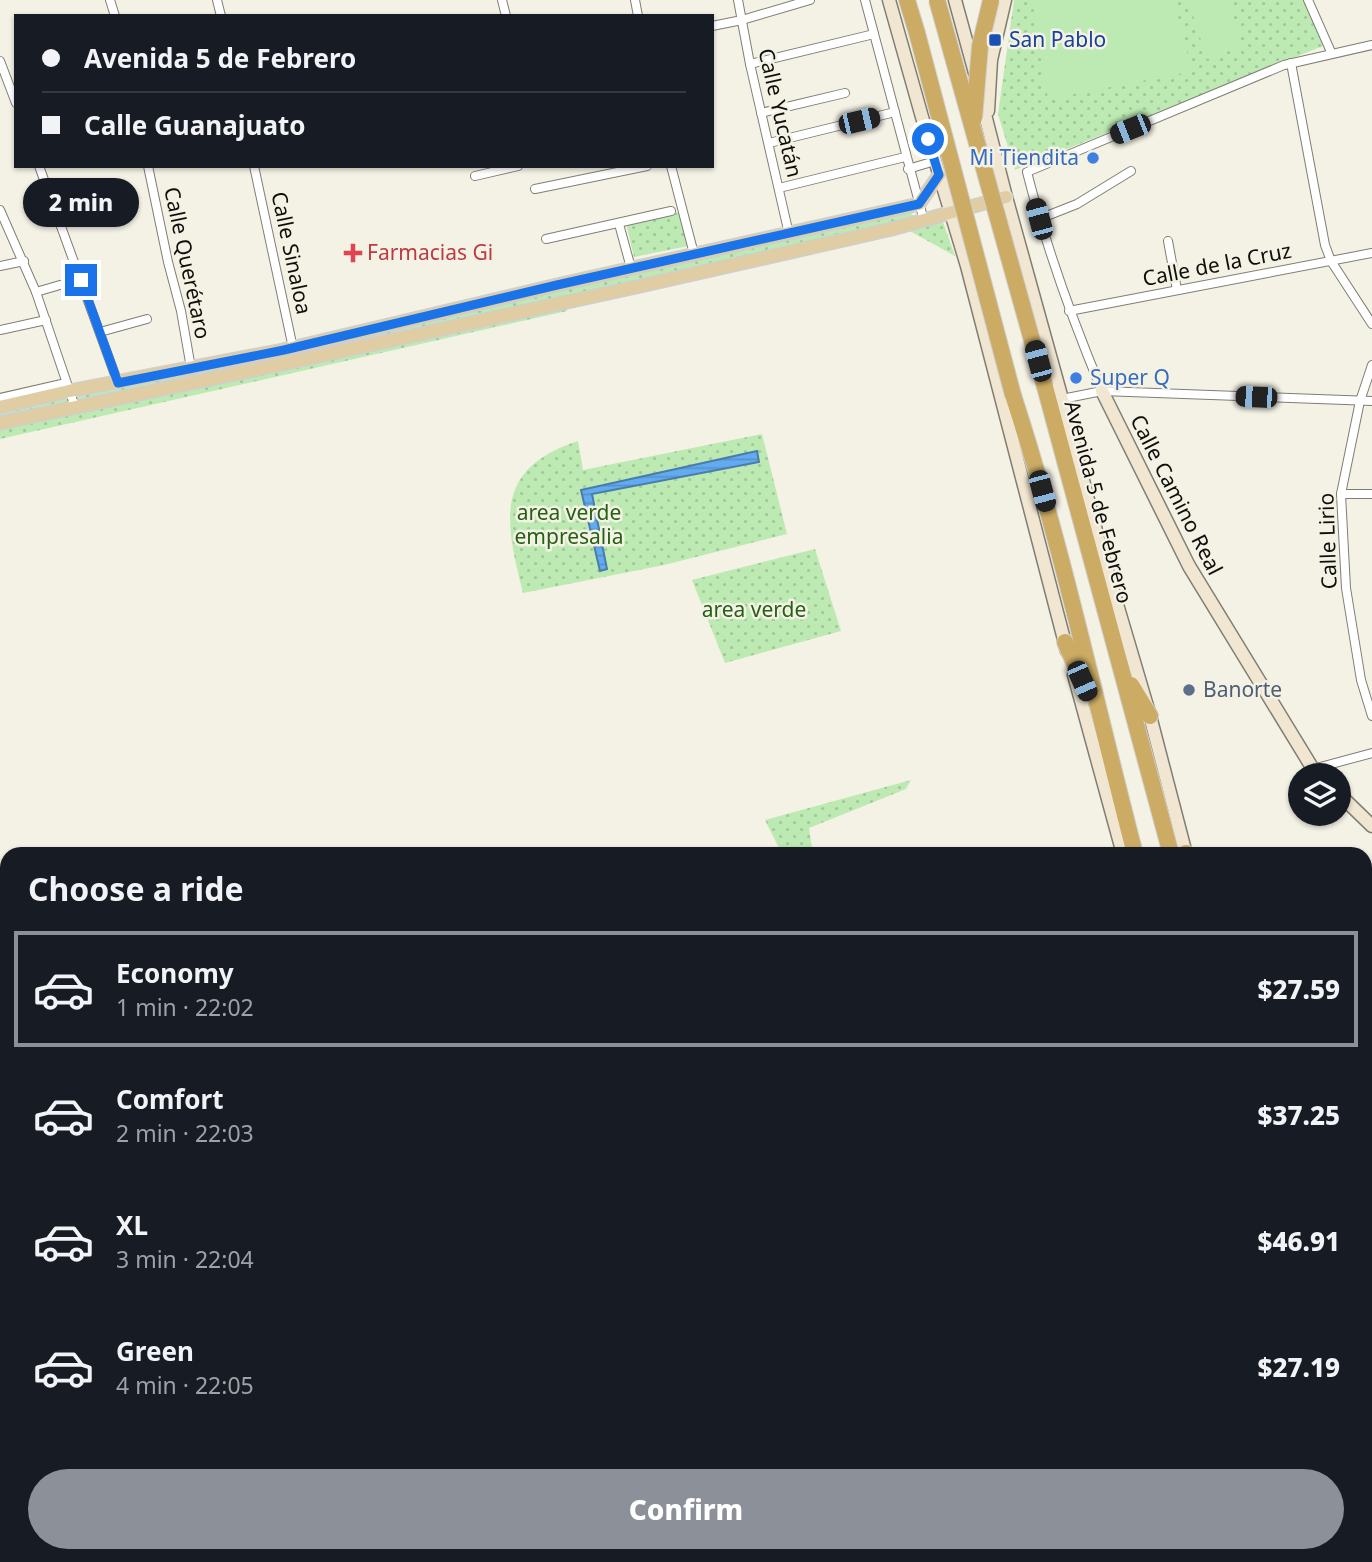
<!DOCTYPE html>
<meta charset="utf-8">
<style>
body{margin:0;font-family:"Noto Sans",sans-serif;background:#20242c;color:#f1f3f6;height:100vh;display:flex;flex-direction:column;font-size:26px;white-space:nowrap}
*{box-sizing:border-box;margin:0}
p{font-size:23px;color:#9ea1a6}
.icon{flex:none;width:38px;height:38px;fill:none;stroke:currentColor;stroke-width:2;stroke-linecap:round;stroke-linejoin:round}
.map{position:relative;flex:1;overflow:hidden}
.details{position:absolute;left:0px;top:847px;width:1372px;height:716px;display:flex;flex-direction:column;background:#171b24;border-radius:21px 21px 0 0;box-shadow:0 2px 5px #0004}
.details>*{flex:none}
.banner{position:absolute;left:14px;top:14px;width:700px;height:154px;border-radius:0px;box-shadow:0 2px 5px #0004;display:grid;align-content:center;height:154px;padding:0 28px;background:#171b24}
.buttons{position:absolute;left:1288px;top:763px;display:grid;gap:14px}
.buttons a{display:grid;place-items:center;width:63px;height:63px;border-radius:50%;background:#171b24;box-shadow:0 2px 5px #0004;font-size:35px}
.end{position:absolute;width:32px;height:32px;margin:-16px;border:9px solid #1a73e8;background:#fff;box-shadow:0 0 0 4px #fff}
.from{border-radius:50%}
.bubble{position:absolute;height:49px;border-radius:24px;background:#171b24;box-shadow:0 2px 5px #0004;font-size:23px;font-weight:800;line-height:49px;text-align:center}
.car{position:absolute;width:21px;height:42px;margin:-21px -10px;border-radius:9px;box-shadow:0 0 5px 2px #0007;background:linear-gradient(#222 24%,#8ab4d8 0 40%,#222 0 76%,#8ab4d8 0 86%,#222 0)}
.banner b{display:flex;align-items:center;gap:24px;height:66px;font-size:26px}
.banner b+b{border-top:2px solid #363941}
.banner i{width:18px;height:18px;background:#f1f3f6}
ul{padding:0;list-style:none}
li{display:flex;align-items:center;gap:21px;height:116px;margin:0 14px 10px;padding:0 14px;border:4px solid transparent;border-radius:0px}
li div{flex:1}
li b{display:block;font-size:26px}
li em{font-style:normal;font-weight:800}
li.active{border-color:#8c9099}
li>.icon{width:63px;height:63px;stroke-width:1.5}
h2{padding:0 28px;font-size:32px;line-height:84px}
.action{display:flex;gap:14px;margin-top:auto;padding:14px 28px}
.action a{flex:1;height:80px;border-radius:42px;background:#8c9099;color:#fff;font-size:28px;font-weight:800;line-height:80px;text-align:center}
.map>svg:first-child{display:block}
.grass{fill:url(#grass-dots)}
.pitch{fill:#bdeab3}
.water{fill:url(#water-rules);stroke:#4a7cab;stroke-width:2}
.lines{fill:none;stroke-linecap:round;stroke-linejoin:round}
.canal{stroke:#63abf0;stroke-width:10}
.street-casing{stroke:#807e73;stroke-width:10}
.secondary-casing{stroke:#807e73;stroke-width:15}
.primary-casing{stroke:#cfcfce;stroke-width:15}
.highway-casing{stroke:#cfcfce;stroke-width:18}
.street{stroke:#fff;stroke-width:8}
.secondary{stroke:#f0e6d1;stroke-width:12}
.primary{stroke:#e0cda3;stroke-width:12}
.highway{stroke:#ccac65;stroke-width:16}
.rail{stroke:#84827a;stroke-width:3.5;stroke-dasharray:10 5;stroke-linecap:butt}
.highway-bridge-casing{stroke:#cfcfce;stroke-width:18;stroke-linecap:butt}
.highway-bridge{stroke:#ccac65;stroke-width:16}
.route{stroke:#1a73e8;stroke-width:9}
.transit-dot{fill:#1a4fb4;stroke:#f4f1e5;stroke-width:2.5}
.shop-dot{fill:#3f7fe0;stroke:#f4f1e5;stroke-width:2.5}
.health-dot{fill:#e0444e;stroke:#f4f1e5;stroke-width:2.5}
.service-dot{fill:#5c6f8a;stroke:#f4f1e5;stroke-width:2.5}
.labels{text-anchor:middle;stroke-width:5;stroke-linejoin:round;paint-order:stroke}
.transit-label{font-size:21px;fill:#164399;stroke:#f4f1e5;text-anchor:start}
.street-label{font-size:21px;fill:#0f0e0a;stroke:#f4f1e5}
.shop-label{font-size:21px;fill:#366cbe;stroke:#f4f1e5;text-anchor:end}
.health-label{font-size:21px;fill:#be3a42;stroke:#f4f1e5;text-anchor:start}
.park-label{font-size:21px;fill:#256115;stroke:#f4f1e5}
.service-label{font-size:21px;fill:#4e5e75;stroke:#f4f1e5;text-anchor:start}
</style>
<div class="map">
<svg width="1372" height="1562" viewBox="0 0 1372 1562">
<defs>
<pattern id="grass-dots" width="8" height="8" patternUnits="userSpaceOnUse" patternTransform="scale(1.75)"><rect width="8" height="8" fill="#bdeab3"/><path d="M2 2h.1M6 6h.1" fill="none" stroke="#a1c899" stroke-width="1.8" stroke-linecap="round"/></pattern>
<pattern id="water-rules" width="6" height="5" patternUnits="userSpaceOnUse" patternTransform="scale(1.75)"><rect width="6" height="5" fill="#63abf0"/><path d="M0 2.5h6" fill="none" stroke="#5592cc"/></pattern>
</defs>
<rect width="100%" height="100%" fill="#f4f1e5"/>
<g class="grass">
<path d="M1014 0H1306L1323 46 1015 170 998 114Z"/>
<path d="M680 212 688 246 634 257 626 223Z"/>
<path d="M911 212 917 224 943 222 955 256 908 230 567 300V311L0 439V412L193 373 471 308Z"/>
<path d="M762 434 787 534 664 565 523 593C505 521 493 469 578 441L583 470Z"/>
<path d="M815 549 841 631 725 663 692 580Z"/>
<path d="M911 780 906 789 809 828 813 854H782L765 820Z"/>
</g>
<g class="pitch">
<path d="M1032 0H1171C1182 24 1188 46 1189 72L1048 99Z"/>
<path d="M1188 0H1227L1243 46 1207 59Z"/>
</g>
<path class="water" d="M757 451 759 462 592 494 607 569 600 571 581 490Z"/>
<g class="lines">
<g class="canal">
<path d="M0 1376 7 1394"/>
<path d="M691 1556 694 1562"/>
</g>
<defs>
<g id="street">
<path d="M110 0 115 16"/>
<path d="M217 0 221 16"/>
<path d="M502 0 506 16"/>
<path d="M635 0 638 16"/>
<path d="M738 0 750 64 789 234"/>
<path d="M865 0 924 221"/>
<path d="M1308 0 1331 52"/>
<path d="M712 26 742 20 810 0"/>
<path d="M0 61 16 103"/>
<path d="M1291 63 1325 245 1331 261 1372 324"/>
<path d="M750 64 874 34"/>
<path d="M761 113 845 93"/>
<path d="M769 143 895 112"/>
<path d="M39 166 118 383"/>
<path d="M148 166 168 262 181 311 191 368"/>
<path d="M254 166 293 348"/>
<path d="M671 166 694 254"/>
<path d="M908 169 935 161"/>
<path d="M475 176 518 166"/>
<path d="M779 188 905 157"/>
<path d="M535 189 647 166"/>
<path d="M0 210 36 292 75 407"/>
<path d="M1039 219 1077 204 1131 171"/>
<path d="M619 224 631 268"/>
<path d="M546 239 671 211"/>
<path d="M1168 241 1177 290"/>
<path d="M0 266 24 261"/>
<path d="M36 292 60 285"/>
<path d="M1069 311 1372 253"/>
<path d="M0 330 46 320"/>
<path d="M100 332 147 319"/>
<path d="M1372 365 1360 401 1341 494 1346 588 1361 680 1372 716"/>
<path d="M1102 391C1072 319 1046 247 1027 172L1284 65 1372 45"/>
<path d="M0 398 66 383"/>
<path d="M1062 399 1102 391 1372 401"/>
<path d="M1341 494H1372"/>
<path d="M1313 769 1372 753"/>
<path d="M1365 1166 1372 1163"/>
</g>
<g id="secondary">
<path d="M889 0 922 117 967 266 1067 651"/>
<path d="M955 0 975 73"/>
<path d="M979 91 1006 197 1062 399 1101 550 1150 716 1186 854"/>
<path d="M988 111 991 60 1005 0"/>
<path d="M1102 391 1189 566 1313 769 1320 775"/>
<path d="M1074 675 1123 854"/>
<path d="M1339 794 1372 826"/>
<path d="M0 1425 7 1447"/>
<path d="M0 1480 7 1503"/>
<path d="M1365 1534 1372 1559"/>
<path d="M23 1556 25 1562"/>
<path d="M42 1556 44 1562"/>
<path d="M1302 1556 1304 1562"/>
</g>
<g id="primary">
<path d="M0 407 69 391 283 350 557 285 919 204 939 175"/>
<path d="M0 423 287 363 636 287 892 229 1006 197"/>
</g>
<g id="highway">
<path d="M907 0 917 33"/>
<path d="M1045 387 1171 854"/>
<path d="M1013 395C1062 545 1095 701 1135 854"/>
<path d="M1065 642 1084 685"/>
<path d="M1131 685 1150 716"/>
<path d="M1186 853V854"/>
<path d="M1319 1556 1321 1562"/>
<path d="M1359 1556 1360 1562"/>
</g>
</defs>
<use href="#street" class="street-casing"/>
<use href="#secondary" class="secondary-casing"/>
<use href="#primary" class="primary-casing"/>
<use href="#highway" class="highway-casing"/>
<use href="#street" class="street"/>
<use href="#secondary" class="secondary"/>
<use href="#primary" class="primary"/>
<use href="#highway" class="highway"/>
<g class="rail">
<path d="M0 1042 7 1077"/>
<path d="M0 1150 7 1114"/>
<path d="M0 1403 7 1412"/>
<path d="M0 1454 7 1477"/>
<path d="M33 1556 39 1562"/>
</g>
<defs>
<g id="highway-bridge">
<path d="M937 0 1045 387"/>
<path d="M917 33 1013 395"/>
<path d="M974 118 980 46 991 0"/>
</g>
</defs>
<use href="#highway-bridge" class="highway-bridge-casing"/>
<use href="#highway-bridge" class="highway-bridge"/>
</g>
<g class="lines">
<path class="route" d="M81 280 118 383 284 350 557 285 919 204 939 175 928 139"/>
</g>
<rect class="transit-dot" x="988" y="33" width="14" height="14" rx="3.5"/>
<g class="shop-dot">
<circle cx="1093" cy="158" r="7"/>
<circle cx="1076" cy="378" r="7"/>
</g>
<path class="health-dot" d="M349.5 242.5h7v7h7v7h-7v7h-7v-7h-7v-7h7z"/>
<circle class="service-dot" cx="1189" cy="690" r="7"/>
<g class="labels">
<g class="transit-label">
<text x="1009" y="47">San Pablo</text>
</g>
<g class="street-label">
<text transform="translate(780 113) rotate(77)" y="7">Calle Yucatán</text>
<text transform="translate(291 253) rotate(78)" y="7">Calle Sinaloa</text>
<text transform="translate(187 263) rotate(78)" y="7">Calle Querétaro</text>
<text transform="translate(1217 265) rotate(-11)" y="7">Calle de la Cruz</text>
<text transform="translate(1176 495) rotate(63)" y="7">Calle Camino Real</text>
<text transform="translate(1098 502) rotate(75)" y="7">Avenida 5 de Febrero</text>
<text transform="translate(1328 541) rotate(-92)" y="7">Calle Lirio</text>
</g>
<g class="shop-label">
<text x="1079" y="165">Mi Tiendita</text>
<text x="1090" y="385" text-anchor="start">Super Q</text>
</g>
<g class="health-label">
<text x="367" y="260">Farmacias Gi</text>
</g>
<g class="park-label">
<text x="569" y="520">area verde<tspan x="569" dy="24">empresalia</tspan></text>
<text x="754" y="617">area verde</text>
</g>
<g class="service-label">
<text x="1203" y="697">Banorte</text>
</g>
</g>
</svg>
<div class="buttons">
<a><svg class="icon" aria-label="layers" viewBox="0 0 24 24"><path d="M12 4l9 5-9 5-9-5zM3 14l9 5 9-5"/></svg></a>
</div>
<i class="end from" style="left:928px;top:139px"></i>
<i class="end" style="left:81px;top:280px"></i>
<div class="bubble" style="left:23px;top:178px;width:116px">2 min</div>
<i class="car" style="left:859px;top:121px;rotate:77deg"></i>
<i class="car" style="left:1130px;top:129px;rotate:248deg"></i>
<i class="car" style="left:1039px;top:219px;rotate:345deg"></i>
<i class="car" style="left:1038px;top:361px;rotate:345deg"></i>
<i class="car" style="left:1256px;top:397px;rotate:272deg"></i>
<i class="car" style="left:1042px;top:491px;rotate:165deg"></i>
<i class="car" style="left:1082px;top:681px;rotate:156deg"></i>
<div class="banner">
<b><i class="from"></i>Avenida 5 de Febrero</b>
<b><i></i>Calle Guanajuato</b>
</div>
<section class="details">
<h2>Choose a ride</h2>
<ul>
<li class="active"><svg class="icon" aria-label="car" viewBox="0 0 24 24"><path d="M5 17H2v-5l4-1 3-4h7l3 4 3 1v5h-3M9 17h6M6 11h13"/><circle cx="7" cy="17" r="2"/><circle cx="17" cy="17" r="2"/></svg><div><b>Economy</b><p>1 min · 22:02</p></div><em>$27.59</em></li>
<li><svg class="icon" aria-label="car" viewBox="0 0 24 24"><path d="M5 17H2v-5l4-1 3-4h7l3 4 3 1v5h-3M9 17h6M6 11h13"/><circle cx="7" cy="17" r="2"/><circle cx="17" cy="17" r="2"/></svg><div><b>Comfort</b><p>2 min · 22:03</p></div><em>$37.25</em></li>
<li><svg class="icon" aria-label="car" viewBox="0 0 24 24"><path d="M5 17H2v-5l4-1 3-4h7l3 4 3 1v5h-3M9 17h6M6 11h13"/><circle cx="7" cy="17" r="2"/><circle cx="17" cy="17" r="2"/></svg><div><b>XL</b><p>3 min · 22:04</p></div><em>$46.91</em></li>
<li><svg class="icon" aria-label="car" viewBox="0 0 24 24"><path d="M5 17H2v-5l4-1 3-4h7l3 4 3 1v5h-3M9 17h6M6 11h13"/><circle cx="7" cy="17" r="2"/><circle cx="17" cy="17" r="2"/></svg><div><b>Green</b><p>4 min · 22:05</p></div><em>$27.19</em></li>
</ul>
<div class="action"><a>Confirm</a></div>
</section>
</div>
